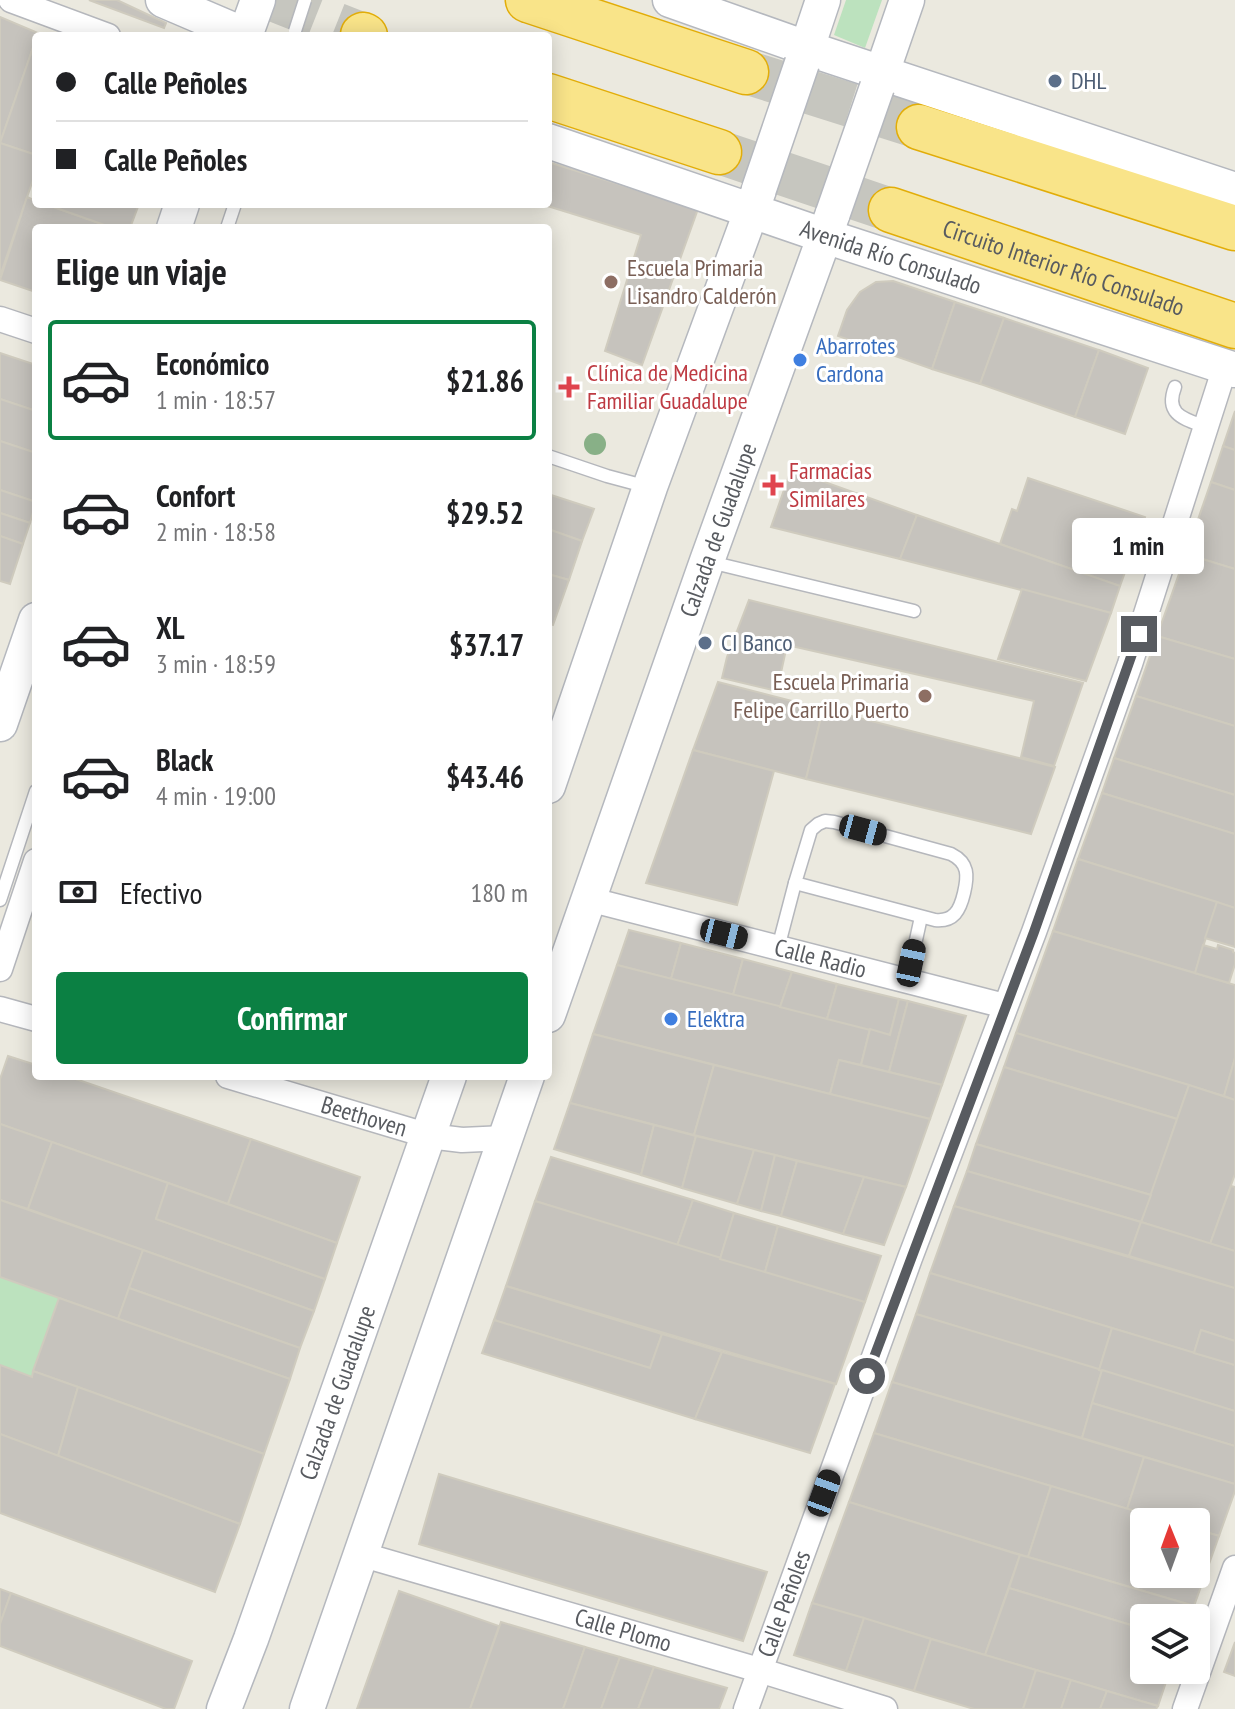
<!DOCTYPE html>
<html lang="es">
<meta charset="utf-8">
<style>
body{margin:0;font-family:"PT Sans Narrow",sans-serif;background:#f2f2f2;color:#202124;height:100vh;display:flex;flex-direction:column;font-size:30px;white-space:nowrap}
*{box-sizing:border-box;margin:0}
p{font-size:26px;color:#757577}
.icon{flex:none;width:44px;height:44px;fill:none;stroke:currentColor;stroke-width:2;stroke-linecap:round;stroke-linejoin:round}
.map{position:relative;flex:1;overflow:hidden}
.side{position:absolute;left:32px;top:224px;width:520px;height:856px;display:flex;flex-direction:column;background:#fff;border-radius:8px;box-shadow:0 4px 20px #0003}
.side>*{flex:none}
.guide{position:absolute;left:32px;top:32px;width:520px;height:176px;border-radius:8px;box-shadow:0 4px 20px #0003;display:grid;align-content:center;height:176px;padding:0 24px;background:#fff}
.needle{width:52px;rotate:359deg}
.buttons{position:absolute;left:1130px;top:1508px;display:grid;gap:16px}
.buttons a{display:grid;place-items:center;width:80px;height:80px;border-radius:8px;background:#fff;box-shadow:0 4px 20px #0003;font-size:40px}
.end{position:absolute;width:36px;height:36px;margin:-18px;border:10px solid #585b60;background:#fff;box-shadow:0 0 0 4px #fff}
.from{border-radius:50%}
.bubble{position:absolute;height:56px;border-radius:8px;background:#fff;box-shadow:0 4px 20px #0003;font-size:26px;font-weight:700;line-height:56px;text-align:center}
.car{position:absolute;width:24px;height:48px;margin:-24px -12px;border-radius:10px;box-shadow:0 0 6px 2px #0007;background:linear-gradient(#222 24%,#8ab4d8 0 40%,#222 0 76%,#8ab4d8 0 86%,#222 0)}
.guide b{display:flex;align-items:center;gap:28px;height:76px;font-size:30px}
.guide b+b{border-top:2px solid #e0e0e0}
.guide i{width:20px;height:20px;background:#202124}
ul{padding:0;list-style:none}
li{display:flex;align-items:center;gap:24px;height:120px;margin:0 16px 12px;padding:0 8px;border:4px solid transparent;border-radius:8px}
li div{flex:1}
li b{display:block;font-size:30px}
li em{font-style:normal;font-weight:700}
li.current{border-color:#0b8043}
li>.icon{width:72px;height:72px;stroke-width:1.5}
h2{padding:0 24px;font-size:36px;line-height:96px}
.pay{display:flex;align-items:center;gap:20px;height:88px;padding:0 24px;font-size:30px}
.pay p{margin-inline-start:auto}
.cta{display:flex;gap:16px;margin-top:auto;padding:16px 24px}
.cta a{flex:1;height:92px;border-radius:8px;background:#0b8043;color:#fff;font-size:32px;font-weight:700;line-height:92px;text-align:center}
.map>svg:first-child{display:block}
.green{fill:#bce2be}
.building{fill:#c6c3bd;stroke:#cfcbbe;stroke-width:2}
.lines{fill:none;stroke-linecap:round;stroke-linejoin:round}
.highway-tunnel{stroke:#c6c6bf;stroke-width:44;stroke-dasharray:44 22;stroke-linecap:butt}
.lane-casing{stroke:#b5b7bc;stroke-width:15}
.street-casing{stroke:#b5b7bc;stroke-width:27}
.secondary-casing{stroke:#b5b8be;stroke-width:37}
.highway-casing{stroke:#e2ad08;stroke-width:47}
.lane{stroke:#fff;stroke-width:12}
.street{stroke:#fff;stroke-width:24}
.secondary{stroke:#fff;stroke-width:34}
.highway{stroke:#f9e489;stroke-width:44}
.lane-bridge-casing{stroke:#b5b7bc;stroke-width:15;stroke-linecap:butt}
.secondary-bridge-casing{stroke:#b5b8be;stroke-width:37;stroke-linecap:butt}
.lane-bridge{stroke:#fff;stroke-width:12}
.secondary-bridge{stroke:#fff;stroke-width:34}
.tree{fill:#88b087}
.route{stroke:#585b60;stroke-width:10}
.service-dot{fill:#5c6f8a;stroke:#fff;stroke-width:3}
.education-dot{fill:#8d6e63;stroke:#fff;stroke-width:3}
.shop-dot{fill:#3f7fe0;stroke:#fff;stroke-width:3}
.health-dot{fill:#e0444e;stroke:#fff;stroke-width:3}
.labels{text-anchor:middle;stroke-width:6;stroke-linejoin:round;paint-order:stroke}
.service-label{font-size:24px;fill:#4e5e75;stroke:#fff;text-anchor:start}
.street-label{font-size:24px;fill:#585b60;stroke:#fff}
.education-label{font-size:24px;fill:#785e54;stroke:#fff;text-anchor:start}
.shop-label{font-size:24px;fill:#366cbe;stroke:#fff;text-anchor:start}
.health-label{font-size:24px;fill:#be3a42;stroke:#fff;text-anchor:start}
</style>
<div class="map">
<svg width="1235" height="1709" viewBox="0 0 1235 1709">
<rect width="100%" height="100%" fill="#ebe9df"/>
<g class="green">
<path d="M846 0H882L865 48 834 35Z"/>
<path d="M0 1277 59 1298 32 1377 0 1365Z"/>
</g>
<g class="building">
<path d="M89 0H117L166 23 164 28Z"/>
<path d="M0 17 38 33 0 143Z"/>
<path d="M36 39V155L0 143Z"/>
<path d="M0 143 36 155V171L0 276Z"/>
<path d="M548 162 698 209 642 365 605 351 641 235 541 204H548Z"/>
<path d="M27 197 36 201V204H45L113 228H36V292L0 280Z"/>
<path d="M45 204H139L130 228H113Z"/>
<path d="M893 281 955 302 932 369 838 336 847 310 860 292 876 282Z"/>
<path d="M955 302 1004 318 980 384 932 369Z"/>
<path d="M1004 318 1099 350 1075 417 980 384Z"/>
<path d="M1099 350 1148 368 1125 434 1075 417Z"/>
<path d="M0 353 36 365V411L0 399Z"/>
<path d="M0 399 36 411V453L0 441Z"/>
<path d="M1235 411V450L1223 446Z"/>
<path d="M0 441 36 453V502L0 490Z"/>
<path d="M1223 446 1235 450V490L1211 482Z"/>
<path d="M791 470 917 515 900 559 771 527Z"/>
<path d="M1028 478 1145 517 1120 586 1000 544 1012 509 1017 511Z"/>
<path d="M1211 482 1235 490V569L1186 554Z"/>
<path d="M0 490 36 502 30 523 0 513Z"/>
<path d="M548 494 594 509 582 541 548 529Z"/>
<path d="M0 513 30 523 23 544 0 536Z"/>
<path d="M917 515 1120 586 1111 613 900 559Z"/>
<path d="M548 529 582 541 569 580 548 574Z"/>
<path d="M0 536 23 544 10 584 0 581Z"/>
<path d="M1186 554 1235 569V659L1157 636Z"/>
<path d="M548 574 569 580 553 625 548 623Z"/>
<path d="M1022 589 1111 613 1086 681 998 659Z"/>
<path d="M749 600 1083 683 1054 766 1021 757 1034 701 787 645 777 691 722 678 727 657Z"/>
<path d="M1157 636 1235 659V726L1136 696Z"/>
<path d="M718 682 823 709 806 779 693 750Z"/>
<path d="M1136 696 1235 726V795L1114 758Z"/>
<path d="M823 709 1055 767 1031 834 806 779Z"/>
<path d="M693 750 774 771 737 905 646 883Z"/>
<path d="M1114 758 1235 795V834L1102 793Z"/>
<path d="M1102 793 1235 834V908L1078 859Z"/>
<path d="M1078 859 1217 902 1195 973 1053 931Z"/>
<path d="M1217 902 1235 908V947L1205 938Z"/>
<path d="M629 930 681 943 671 979 617 965Z"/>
<path d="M1053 931 1235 985V1058L1224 1096 1016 1033Z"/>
<path d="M681 943 743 959 733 995 671 979Z"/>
<path d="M1203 945 1217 949 1218 945 1233 950V952L1235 953V964L1229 983 1195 973Z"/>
<path d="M743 959 792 972 780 1007 733 995Z"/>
<path d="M617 965 870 1029 861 1065 839 1060 830 1094 593 1034Z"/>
<path d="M792 972 837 984 827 1019 780 1007Z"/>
<path d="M837 984 899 999 890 1035 827 1019Z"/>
<path d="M899 999 908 1001 889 1072 861 1065 870 1029 890 1035Z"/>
<path d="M908 1001 966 1016 942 1085 889 1072Z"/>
<path d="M1016 1033 1189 1085 1177 1119 1004 1067Z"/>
<path d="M593 1034 714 1065 694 1135 570 1103Z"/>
<path d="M8 1056 36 1065V1076H67L251 1139 228 1204 0 1124V1079Z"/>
<path d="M1235 1058V1100L1224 1096Z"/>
<path d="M839 1060 942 1085 930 1119 830 1094Z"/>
<path d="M714 1065 930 1119 906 1187 694 1135Z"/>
<path d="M1004 1067 1177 1119 1151 1195 976 1144Z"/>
<path d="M1189 1085 1235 1100V1174L1210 1244 1141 1222Z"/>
<path d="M570 1103 654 1125 641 1175 554 1149Z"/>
<path d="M0 1124 52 1142 28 1209 0 1200Z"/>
<path d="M654 1125 696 1136 682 1188 641 1175Z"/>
<path d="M696 1136 754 1150 737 1204 682 1188Z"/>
<path d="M251 1139 360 1177 337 1243 228 1204Z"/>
<path d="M52 1142 168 1183 156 1219 325 1279 314 1311 28 1209Z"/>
<path d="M976 1144 1151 1195 1141 1222 967 1171Z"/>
<path d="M754 1150 775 1155 761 1211 737 1204Z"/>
<path d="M775 1155 797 1161 781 1216 761 1211Z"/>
<path d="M551 1157 693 1200 677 1246 535 1201Z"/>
<path d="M797 1161 864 1177 843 1234 781 1216Z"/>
<path d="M967 1171 1141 1222 1129 1256 954 1206Z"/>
<path d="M864 1177 906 1187 884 1245 843 1234Z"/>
<path d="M168 1183 337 1243 325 1279 156 1219Z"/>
<path d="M1231 1186 1235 1187V1251L1210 1244Z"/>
<path d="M0 1200 143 1250 118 1319 0 1277Z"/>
<path d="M693 1200 734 1213 720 1259 677 1246Z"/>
<path d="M535 1201 865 1302 836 1384 506 1286Z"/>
<path d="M954 1206 1235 1288V1341L1201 1330 1194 1353 930 1273Z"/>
<path d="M734 1213 778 1226 765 1272 720 1259Z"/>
<path d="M1141 1222 1235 1251V1288L1129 1256Z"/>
<path d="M778 1226 881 1256 865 1302 765 1272Z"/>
<path d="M143 1250 314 1311 300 1348 129 1288Z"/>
<path d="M930 1273 1112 1328 1099 1370 916 1314Z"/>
<path d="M506 1286 662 1334 650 1368 494 1320Z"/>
<path d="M129 1288 300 1348 290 1379 118 1319Z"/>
<path d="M59 1298 290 1379 264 1454 33 1371Z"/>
<path d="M916 1314 1102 1370 1082 1438 892 1382Z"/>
<path d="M494 1320 650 1368 662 1334 722 1352 695 1419 482 1353Z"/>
<path d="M1112 1328 1235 1365V1411L1099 1370Z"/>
<path d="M1201 1330 1235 1341V1365L1194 1353Z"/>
<path d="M722 1352 835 1384 810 1453 695 1419Z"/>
<path d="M0 1365 32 1377 33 1371 78 1387 58 1456 0 1434Z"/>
<path d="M1102 1370 1235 1411V1446L1092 1403Z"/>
<path d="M892 1382 1144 1457 1127 1509 874 1433Z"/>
<path d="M78 1387 264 1454 240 1524 58 1456Z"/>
<path d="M1092 1403 1235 1446V1484L1082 1438Z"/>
<path d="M874 1433 1051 1486 1028 1557 849 1502Z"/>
<path d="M0 1434 240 1524 215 1592 0 1513Z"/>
<path d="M1144 1457 1235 1484V1491L1219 1536 1196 1529V1522H1172L1127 1509Z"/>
<path d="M439 1474 767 1572 743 1641 419 1544Z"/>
<path d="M1051 1486 1172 1522H1144V1574H1196V1529L1219 1536 1194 1606 1028 1557Z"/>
<path d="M849 1502 1020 1555 985 1655 812 1603Z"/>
<path d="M1020 1555 1028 1557 1194 1606 1189 1618H1144V1629L1009 1588Z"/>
<path d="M1009 1588 1144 1629V1670H1170L1158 1706 985 1655Z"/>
<path d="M0 1589 11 1593 0 1624Z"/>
<path d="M399 1591 499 1626 470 1709H357Z"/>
<path d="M11 1593 192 1661 174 1709H166L0 1646V1624Z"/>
<path d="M812 1603 864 1618 846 1671 794 1655Z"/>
<path d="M864 1618 931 1639 914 1691 846 1671Z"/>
<path d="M501 1622 585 1647 563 1709H470Z"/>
<path d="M931 1639 1036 1670 1023 1709H974L914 1691Z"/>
<path d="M1235 1642V1676L1224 1672Z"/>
<path d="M585 1647 620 1657 601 1709H563Z"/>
<path d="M620 1657 654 1667 638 1709H601Z"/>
<path d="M654 1667 727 1688 719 1709H638Z"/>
<path d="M1036 1670 1071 1680 1061 1709H1023Z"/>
<path d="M1071 1680 1107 1691 1100 1709H1061Z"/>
<path d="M1107 1691 1158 1706 1156 1709H1100Z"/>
</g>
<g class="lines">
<g class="highway-tunnel">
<path d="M275 0 363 35"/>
<path d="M746 72 919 127"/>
<path d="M719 152 891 210"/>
</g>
<defs>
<g id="lane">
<path d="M227 228 235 204"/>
<path d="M1175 387C1164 415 1185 419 1206 427"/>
<path d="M548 456 607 476 648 487"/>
<path d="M710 562 914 611"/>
<path d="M825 821 834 822 951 854C969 863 968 876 964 893 960 910 954 922 935 920L795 883 811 830 818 824Z"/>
<path d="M0 900 36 791"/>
<path d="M778 948 795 883"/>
<path d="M907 981 921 917"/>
</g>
<g id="street">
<path d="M11 0 108 36"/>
<path d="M0 319 36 331"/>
<path id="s1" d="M588 899 1005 1006"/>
<path d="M0 969 36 861"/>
<path d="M0 1009 36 1019"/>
<path id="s2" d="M228 1076 429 1136 462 1140 505 1138"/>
<path id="s3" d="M360 1554 759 1670 885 1709"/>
<path id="s4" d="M746 1709 910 1258 1034 932 1130 664 1225 367"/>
<path d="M1185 1709 1235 1568"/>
</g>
<g id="secondary">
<path d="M163 0 247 36"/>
<path d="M670 0 806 48 1235 190"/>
<path d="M245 36 258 0"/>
<path d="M802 63 823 0"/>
<path d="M877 87 907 0"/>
<path id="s5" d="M548 141 825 236 1235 370"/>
<path d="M174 228 182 204"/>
<path d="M0 724 36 620"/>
<path d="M548 786 650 487 759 190"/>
<path id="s6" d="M548 1015 707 561 833 213"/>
<path id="s7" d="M224 1709 251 1639 449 1076"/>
<path d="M307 1709 527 1076"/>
</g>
<g id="highway">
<path d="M528 0 746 72"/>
<path d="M363 35 365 36"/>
<path d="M548 96 719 152"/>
<path d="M919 127 1235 228"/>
<path id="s8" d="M891 210 1235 326"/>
</g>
</defs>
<use href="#lane" class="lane-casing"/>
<use href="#street" class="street-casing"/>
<use href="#secondary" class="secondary-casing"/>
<use href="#highway" class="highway-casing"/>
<use href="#lane" class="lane"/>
<use href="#street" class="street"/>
<use href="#secondary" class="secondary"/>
<use href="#highway" class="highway"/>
<defs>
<path id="lane-bridge" d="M295 31 305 0"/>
<g id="secondary-bridge">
<path d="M759 189 802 63"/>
<path d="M833 213 877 87"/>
</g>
</defs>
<use href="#lane-bridge" class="lane-bridge-casing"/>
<use href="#secondary-bridge" class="secondary-bridge-casing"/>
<use href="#lane-bridge" class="lane-bridge"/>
<use href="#secondary-bridge" class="secondary-bridge"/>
</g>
<circle class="tree" cx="595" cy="444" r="11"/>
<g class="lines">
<path class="route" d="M867 1376 1034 932 1139 634"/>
</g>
<g class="service-dot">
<circle cx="1055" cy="81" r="8"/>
<circle cx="705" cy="643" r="8"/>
</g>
<g class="education-dot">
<circle cx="611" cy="282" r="8"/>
<circle cx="925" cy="696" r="8"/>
</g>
<g class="shop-dot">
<circle cx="800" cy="360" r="8"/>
<circle cx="671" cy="1019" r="8"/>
</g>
<g class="health-dot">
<path d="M565 375h8v8h8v8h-8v8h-8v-8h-8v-8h8z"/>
<path d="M769 473h8v8h8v8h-8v8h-8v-8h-8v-8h8z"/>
</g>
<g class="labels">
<g class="service-label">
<text x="1071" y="89">DHL</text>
<text x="721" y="651">CI Banco</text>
</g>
<g class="street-label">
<text dy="8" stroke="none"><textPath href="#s5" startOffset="362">Avenida Río Consulado</textPath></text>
<text dy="8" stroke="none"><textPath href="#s8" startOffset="182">Circuito Interior Río Consulado</textPath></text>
<text dy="8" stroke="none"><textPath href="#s6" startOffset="514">Calzada de Guadalupe</textPath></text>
<text dy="8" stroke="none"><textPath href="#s1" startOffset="240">Calle Radio</textPath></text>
<text dy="8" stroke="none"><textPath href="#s2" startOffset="142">Beethoven</textPath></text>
<text dy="8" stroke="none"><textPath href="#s7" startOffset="336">Calzada de Guadalupe</textPath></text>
<text dy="8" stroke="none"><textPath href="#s4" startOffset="112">Calle Peñoles</textPath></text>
<text dy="8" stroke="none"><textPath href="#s3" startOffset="274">Calle Plomo</textPath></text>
</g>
<g class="education-label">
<text x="627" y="276">Escuela Primaria<tspan x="627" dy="28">Lisandro Calderón</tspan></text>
<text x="909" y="690" text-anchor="end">Escuela Primaria<tspan x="909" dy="28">Felipe Carrillo Puerto</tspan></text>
</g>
<g class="shop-label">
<text x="816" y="354">Abarrotes<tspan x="816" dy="28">Cardona</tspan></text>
<text x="687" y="1027">Elektra</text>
</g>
<g class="health-label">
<text x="587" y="381">Clínica de Medicina<tspan x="587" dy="28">Familiar Guadalupe</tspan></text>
<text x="789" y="479">Farmacias<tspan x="789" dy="28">Similares</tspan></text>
</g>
</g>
</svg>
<div class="buttons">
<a><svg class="needle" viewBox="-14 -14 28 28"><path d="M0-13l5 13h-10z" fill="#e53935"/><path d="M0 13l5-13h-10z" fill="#757577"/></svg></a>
<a><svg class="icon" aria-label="layers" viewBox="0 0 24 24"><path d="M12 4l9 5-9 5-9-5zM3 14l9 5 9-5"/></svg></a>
</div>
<i class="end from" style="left:867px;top:1376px"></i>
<i class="end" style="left:1139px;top:634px"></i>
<div class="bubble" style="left:1072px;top:518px;width:132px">1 min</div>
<i class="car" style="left:863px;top:830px;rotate:105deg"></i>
<i class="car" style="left:724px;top:934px;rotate:104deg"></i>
<i class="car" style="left:911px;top:963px;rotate:12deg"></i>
<i class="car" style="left:824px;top:1493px;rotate:20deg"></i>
<div class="guide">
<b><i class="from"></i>Calle Peñoles</b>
<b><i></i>Calle Peñoles</b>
</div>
<section class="side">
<h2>Elige un viaje</h2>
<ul>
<li class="current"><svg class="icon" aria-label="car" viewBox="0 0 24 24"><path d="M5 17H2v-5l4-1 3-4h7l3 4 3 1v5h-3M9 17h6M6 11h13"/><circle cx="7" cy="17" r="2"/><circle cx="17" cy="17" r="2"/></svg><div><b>Económico</b><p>1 min · 18:57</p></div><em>$21.86</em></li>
<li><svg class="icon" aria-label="car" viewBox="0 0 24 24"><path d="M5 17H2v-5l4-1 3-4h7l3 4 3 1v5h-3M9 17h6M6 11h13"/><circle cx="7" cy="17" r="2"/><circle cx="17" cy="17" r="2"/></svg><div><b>Confort</b><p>2 min · 18:58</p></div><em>$29.52</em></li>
<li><svg class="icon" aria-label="car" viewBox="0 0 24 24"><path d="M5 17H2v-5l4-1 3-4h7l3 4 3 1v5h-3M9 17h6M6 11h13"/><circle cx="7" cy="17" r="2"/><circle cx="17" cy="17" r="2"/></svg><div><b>XL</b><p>3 min · 18:59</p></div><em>$37.17</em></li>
<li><svg class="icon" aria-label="car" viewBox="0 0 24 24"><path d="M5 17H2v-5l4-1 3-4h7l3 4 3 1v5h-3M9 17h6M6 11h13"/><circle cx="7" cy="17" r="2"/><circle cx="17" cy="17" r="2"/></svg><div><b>Black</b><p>4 min · 19:00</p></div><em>$43.46</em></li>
</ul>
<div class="pay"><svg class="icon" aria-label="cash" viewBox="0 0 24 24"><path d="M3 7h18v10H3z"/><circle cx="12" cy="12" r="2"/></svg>Efectivo<p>180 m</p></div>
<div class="cta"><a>Confirmar</a></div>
</section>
</div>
